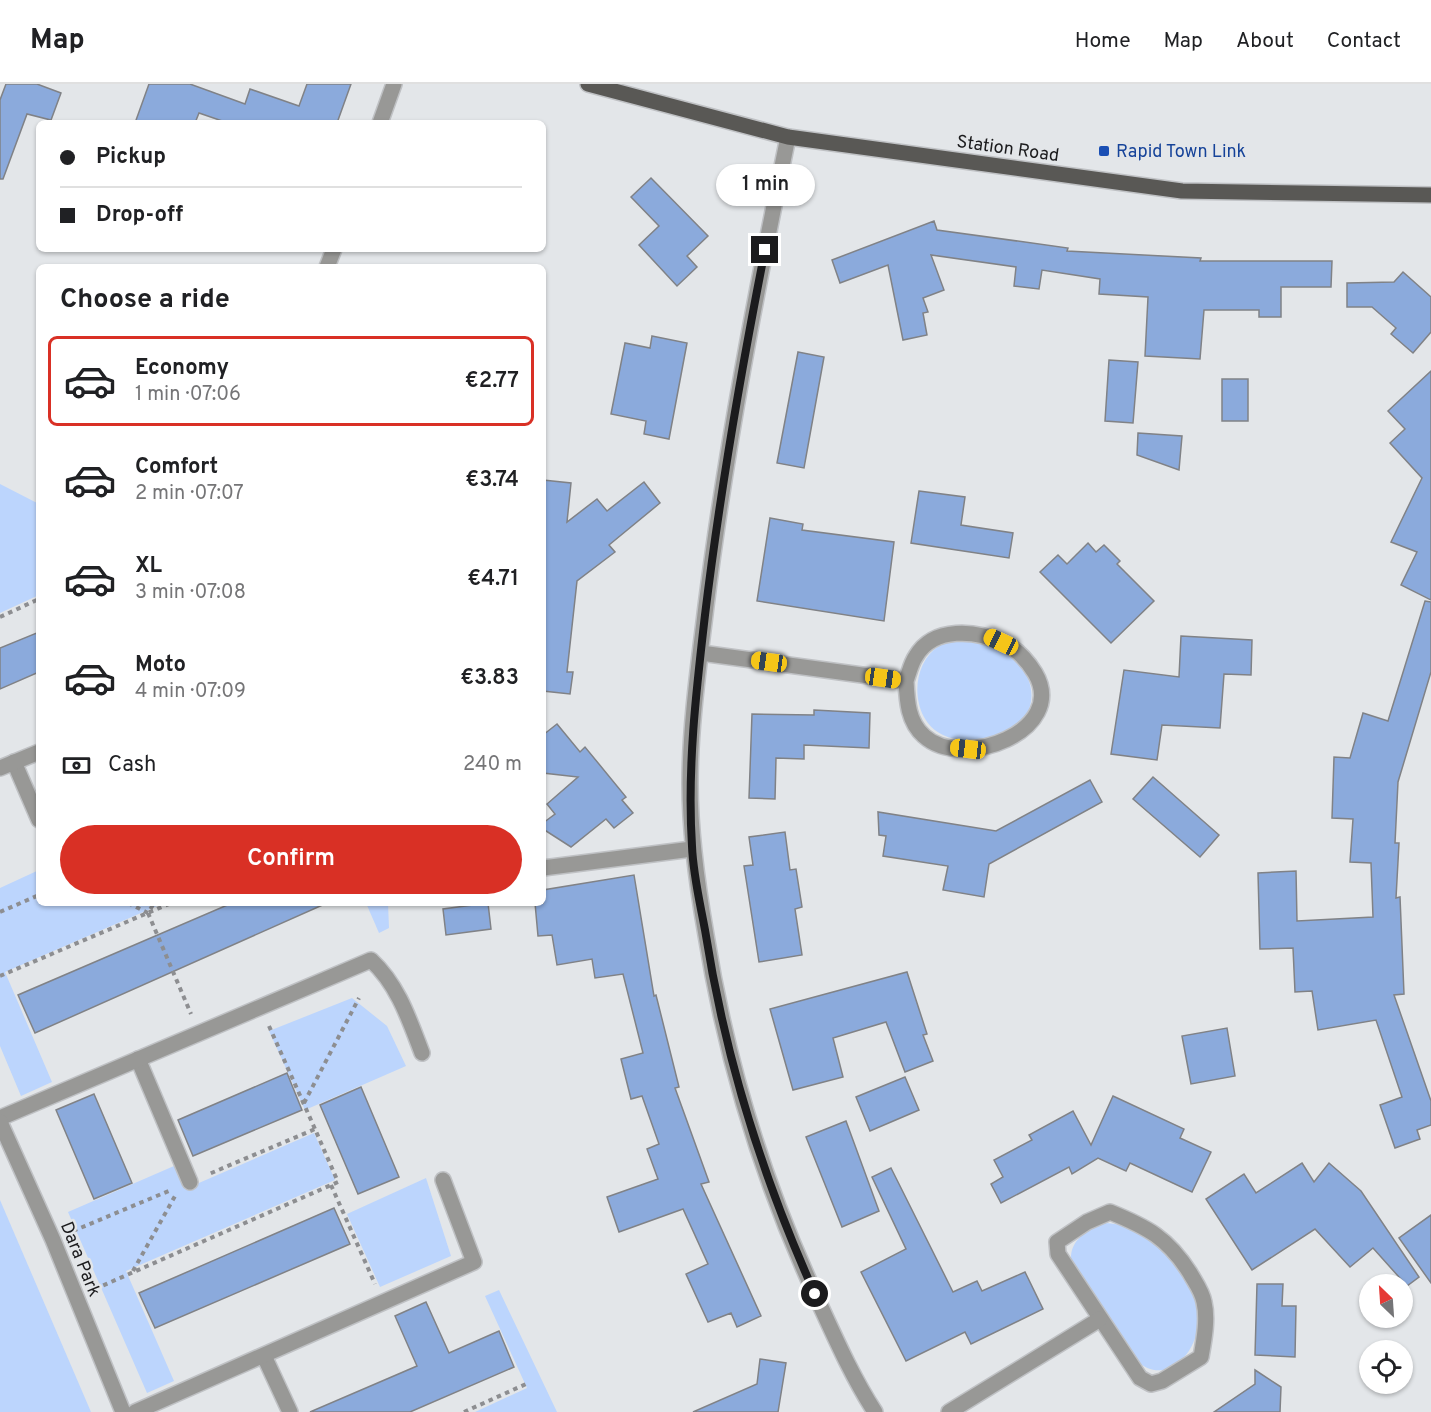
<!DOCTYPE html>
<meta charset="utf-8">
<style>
body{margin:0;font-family:Overpass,sans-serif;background:#f6f6f6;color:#202124;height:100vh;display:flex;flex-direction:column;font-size:22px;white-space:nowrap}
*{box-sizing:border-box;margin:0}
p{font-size:20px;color:#757577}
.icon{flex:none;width:33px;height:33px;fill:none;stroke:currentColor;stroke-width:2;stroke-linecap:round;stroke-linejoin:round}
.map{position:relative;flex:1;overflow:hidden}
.panel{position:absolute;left:36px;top:180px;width:510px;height:642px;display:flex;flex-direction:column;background:#fff;border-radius:9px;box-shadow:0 2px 4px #0004}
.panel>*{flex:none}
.guide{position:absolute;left:36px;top:36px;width:510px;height:132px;border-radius:9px;box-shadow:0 2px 4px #0004;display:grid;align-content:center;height:132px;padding:0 24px;background:#fff}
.needle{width:39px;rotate:335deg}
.tools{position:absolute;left:1359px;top:1190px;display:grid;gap:12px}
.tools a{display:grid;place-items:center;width:54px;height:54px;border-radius:50%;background:#fff;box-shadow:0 2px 4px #0004;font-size:30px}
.end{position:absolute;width:27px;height:27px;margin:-14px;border:8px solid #1b1b1d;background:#fff;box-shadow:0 0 0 3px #fff}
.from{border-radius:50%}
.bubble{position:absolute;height:42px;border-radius:21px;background:#fff;box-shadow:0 2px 4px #0004;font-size:20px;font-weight:600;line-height:42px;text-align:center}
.car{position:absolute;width:18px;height:36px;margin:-18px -9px;border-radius:8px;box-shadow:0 0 4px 2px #0007;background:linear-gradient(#f5c518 24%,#345 0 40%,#f5c518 0 76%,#345 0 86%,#f5c518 0)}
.guide b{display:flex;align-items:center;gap:21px;height:57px;font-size:22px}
.guide b+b{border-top:2px solid #e0e0e0}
.guide i{width:15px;height:15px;background:#202124}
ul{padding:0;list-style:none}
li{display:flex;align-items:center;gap:18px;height:90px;margin:0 12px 9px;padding:0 12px;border:3px solid transparent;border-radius:9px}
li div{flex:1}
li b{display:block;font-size:22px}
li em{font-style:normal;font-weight:600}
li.on{border-color:#d93025}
li>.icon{width:54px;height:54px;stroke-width:1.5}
h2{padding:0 24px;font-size:27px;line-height:72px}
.pay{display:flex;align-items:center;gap:15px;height:66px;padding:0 24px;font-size:22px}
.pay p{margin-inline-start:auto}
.button{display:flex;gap:12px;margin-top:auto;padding:12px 24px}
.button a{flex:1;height:69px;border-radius:36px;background:#d93025;color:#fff;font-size:24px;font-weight:600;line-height:69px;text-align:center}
header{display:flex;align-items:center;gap:36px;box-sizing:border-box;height:84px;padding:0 30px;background:#fff;border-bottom:2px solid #e0e0e0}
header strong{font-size:28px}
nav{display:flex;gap:33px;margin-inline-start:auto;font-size:21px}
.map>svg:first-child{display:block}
.green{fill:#bcd5fd}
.building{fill:#8baadc;stroke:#808286;stroke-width:1.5}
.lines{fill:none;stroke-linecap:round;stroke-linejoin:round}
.minor-casing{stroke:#bfc1c4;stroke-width:18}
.major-casing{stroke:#bfc1c4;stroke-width:18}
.path{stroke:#8d8e91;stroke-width:4;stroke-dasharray:4.5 4.5;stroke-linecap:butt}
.minor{stroke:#989896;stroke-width:15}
.major{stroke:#595855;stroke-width:15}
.route{stroke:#1b1b1d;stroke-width:8}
.transit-dot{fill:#1a4fb4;stroke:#e3e6e9;stroke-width:2}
.labels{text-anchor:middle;stroke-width:5;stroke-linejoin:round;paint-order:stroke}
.street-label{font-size:18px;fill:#1b1b1d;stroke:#e3e6e9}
.transit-label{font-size:18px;fill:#164399;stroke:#e3e6e9;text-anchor:start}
</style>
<header>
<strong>Map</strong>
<nav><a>Home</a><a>Map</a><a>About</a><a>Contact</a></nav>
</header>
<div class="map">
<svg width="1431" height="1328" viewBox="0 0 1431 1328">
<rect width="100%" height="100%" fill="#e3e6e9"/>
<g class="green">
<path d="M0 400 39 420V511L0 529Z"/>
<path d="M970 556C1046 566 1056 652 975 655 965 656 953 656 943 651 910 636 909 581 939 562 948 556 959 556 970 556Z"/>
<path d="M39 786V819H164L5 888 52 998 21 1012 0 962V804Z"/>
<path d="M366 819H388L389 844 379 849Z"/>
<path d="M352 914 387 942 406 982 305 1026 269 947Z"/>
<path d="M314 1049 335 1096 126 1187 174 1297 147 1309 68 1128 174 1082 185 1105Z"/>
<path d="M426 1094 451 1172 380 1203 347 1130Z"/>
<path d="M0 1116 91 1328H0Z"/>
<path d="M1100 1139C1150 1137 1196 1187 1198 1236 1199 1267 1166 1305 1136 1276 1129 1270 1124 1258 1119 1250 1103 1226 1087 1201 1071 1177 1070 1156 1084 1150 1100 1139Z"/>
<path d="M499 1206 557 1328H475L527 1304 485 1212Z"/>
</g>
<g class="building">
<path d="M6 0H37L61 9 51 36 27 30 3 95H0V16Z"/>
<path d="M149 0H190L245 20 250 5 299 22 307 0H351L337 39H228L199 29 195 39H135Z"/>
<path d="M651 94 708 152 687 172 697 183 677 202 639 161 659 142 631 113Z"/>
<path d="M934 137 937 146 1068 164 1067 167 1201 174 1200 177H1332L1331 203H1281V233H1259V226H1204L1200 275 1145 272 1148 213 1099 210 1100 195 1042 186 1039 205 1014 202 1016 183 931 171 944 206 923 214 928 228 923 229 927 251 903 256 888 181 840 199 832 176Z"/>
<path d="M1403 188 1431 213V248L1413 269 1391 250 1396 244 1372 223H1347V199L1394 198Z"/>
<path d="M652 252 687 259 669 355 644 350 646 337 611 330 625 259 650 264Z"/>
<path d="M798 268 824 273 804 384 777 379Z"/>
<path d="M1109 276 1138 278 1133 339 1105 337Z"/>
<path d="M1431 287V516L1401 501 1417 468 1391 458 1422 394 1390 359 1405 345 1388 327Z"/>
<rect x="1222" y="295" width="26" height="42"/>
<path d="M1138 349 1182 352 1179 386 1137 371Z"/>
<path d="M543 396 571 399 567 438 597 415 607 427 644 398 660 419 609 461 615 468 577 497 567 588H573L570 610 543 607Z"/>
<path d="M919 407 965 413 961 441 1013 449 1009 474 911 459Z"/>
<path d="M770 434 803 440 802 446 894 458 884 537 757 517Z"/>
<path d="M1088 459 1096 468 1104 461 1120 477 1117 480 1154 517 1111 559 1040 488 1058 471 1067 480Z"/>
<path d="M1425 517 1431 518V588L1398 698 1395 759H1399L1396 814 1400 813 1404 910 1394 911 1431 1017V1041L1417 1046 1420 1055 1395 1064 1380 1021 1402 1013 1376 936 1318 946 1312 907 1295 908 1293 864 1260 865 1258 789 1296 787 1297 837 1373 833 1371 779 1350 778 1353 735 1332 734 1334 673 1350 674 1363 629 1388 637Z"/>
<path d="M39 548V588L0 605V564Z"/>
<path d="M1181 552 1252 556 1251 591 1224 590 1220 644 1162 641 1157 676 1111 670 1124 586 1179 593Z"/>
<path d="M814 626 870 629 869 664 804 661V675L776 674 775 715 749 714 752 630 814 631Z"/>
<path d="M557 640 580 668 585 663 626 713 622 716 633 729 614 744 606 735 571 763 543 745V739L555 730 547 720 578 693 543 689V651Z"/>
<path d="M1153 693 1219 751 1200 773 1133 715Z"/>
<path d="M1090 696 1102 718 989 780 984 813 943 806 948 782 883 772 886 752 879 751 878 728 996 747Z"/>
<path d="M785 748 790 786 796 785 802 823 795 825 802 871 759 878 744 782 753 781 749 753Z"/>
<path d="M634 791 654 912 656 911 679 1003 675 1004 709 1098 701 1100 761 1232 737 1243 731 1229 708 1238 686 1190 708 1180 683 1125 619 1148 607 1113 658 1095 647 1065 659 1060 642 1012 631 1015 621 975 643 969 623 890 595 894 592 875 557 881 552 851 538 852 535 819H543V806Z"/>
<path d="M232 819H327L35 949 18 911Z"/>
<path d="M488 819 491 845 446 851 443 825Z"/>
<path d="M907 888 927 950 923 951 933 977 905 988 886 938 833 954 843 993 793 1006 770 925Z"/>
<path d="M1227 944 1235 992 1191 1000 1182 952Z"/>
<path d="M287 989 302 1026 193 1072 178 1036Z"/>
<path d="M905 993 919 1026 870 1047 856 1013Z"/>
<path d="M361 1003 399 1093 358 1110 320 1021Z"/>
<path d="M94 1010 132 1099 94 1115 56 1026Z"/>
<path d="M1113 1012 1184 1045 1180 1054 1211 1068 1192 1108 1130 1079 1126 1087 1098 1074 1072 1090 1069 1083 1001 1119 991 1100 1003 1093 994 1076 1032 1056 1029 1051 1073 1027 1091 1061Z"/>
<path d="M846 1037 879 1127 842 1143 806 1053Z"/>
<path d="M1302 1079 1314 1098 1329 1079 1361 1107 1419 1193 1407 1202 1373 1164 1350 1183 1315 1145 1252 1186 1206 1115 1244 1090 1256 1109Z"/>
<path d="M891 1084 953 1208 977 1197 982 1207 1025 1188 1043 1225 971 1260 965 1248 906 1277 861 1188 906 1165 872 1093Z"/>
<path d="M334 1124 350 1160 155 1244 139 1209Z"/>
<path d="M1431 1131V1199L1399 1154Z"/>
<path d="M1257 1200H1283L1282 1222H1296L1295 1273 1255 1271Z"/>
<path d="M426 1218 449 1269 499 1247 514 1283 410 1328H310L417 1282 395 1232Z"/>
<path d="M760 1275 786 1279 778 1328H693L757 1300Z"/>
<path d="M1255 1286 1281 1303 1280 1328H1214L1255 1300Z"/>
</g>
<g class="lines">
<defs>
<g id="minor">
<path d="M380 39 394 0"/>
<path d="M788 53C756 209 726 364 706 522 699 580 690 641 690 700 690 751 697 800 706 851 726 976 762 1095 815 1210 834 1251 851 1291 875 1328"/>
<path d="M327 183 334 165"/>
<path d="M701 569 906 597C909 589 911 579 916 572 934 542 976 546 1003 559 1018 565 1027 576 1035 589 1069 647 962 687 924 652 908 638 907 617 906 597"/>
<path d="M14 678 39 736"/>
<path d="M0 684 39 668"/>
<path d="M543 784 692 765"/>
<path d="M138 975 190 1098"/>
<path d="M0 1034 371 876C398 901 409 935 422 969"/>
<path d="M0 1038 53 1156 123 1328"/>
<path d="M1110 1128C1147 1143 1168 1154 1190 1189 1195 1198 1202 1207 1204 1218 1208 1235 1204 1256 1201 1273L1162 1297 1151 1300 1140 1294 1058 1170 1057 1158 1087 1138Z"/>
<path d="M264 1272 290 1328"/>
<path d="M135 1328 474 1178 443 1096"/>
<path d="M949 1328 1100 1235"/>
</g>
<path id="major" d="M588 0 788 53 1182 107 1431 111"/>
</defs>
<use href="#minor" class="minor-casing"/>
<use href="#major" class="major-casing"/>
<g class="path">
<path d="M0 533 39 515"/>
<path d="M128 819 148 829 154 819"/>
<path d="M0 828 39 811"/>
<path d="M148 829 191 930"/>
<path d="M0 892 171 819"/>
<path d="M269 942 315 1045"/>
<path d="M304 1019 359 914"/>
<path d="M331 1101 375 1200"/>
<path d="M73 1147 171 1106"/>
<path d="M133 1187 175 1112"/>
<path d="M95 1205 338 1098 315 1045 209 1090"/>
<path d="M464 1328 526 1300"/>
</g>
<use href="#minor" class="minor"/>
<use href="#major" class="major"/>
</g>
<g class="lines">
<path class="route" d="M765 166C741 287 720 408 705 531 696 608 687 685 692 762 693 790 700 819 705 846 725 974 762 1093 815 1210"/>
</g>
<rect class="transit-dot" x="1098" y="61" width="12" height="12" rx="3"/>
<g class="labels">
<g class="street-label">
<text transform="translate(1008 64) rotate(8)" y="6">Station Road</text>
<text transform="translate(81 1175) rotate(68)" y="6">Dara Park</text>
</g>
<g class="transit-label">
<text x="1116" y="73">Rapid Town Link</text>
</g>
</g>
</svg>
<div class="tools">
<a><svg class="needle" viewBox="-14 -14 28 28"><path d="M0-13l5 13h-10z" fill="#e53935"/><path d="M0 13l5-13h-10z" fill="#757577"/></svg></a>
<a><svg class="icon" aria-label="locate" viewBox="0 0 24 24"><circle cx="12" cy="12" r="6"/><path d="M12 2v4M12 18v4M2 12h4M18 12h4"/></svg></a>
</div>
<i class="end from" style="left:815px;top:1210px"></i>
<i class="end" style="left:765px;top:166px"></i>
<div class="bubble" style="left:716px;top:80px;width:99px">1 min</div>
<i class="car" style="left:1001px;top:558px;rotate:295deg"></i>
<i class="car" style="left:769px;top:578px;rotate:278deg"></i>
<i class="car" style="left:883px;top:594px;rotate:98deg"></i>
<i class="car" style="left:968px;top:665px;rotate:277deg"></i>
<div class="guide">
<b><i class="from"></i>Pickup</b>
<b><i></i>Drop-off</b>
</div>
<section class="panel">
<h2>Choose a ride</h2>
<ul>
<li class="on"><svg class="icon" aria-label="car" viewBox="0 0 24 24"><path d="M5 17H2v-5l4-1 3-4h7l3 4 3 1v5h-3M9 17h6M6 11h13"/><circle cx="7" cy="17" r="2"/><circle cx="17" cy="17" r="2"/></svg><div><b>Economy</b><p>1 min · 07:06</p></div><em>€2.77</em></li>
<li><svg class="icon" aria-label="car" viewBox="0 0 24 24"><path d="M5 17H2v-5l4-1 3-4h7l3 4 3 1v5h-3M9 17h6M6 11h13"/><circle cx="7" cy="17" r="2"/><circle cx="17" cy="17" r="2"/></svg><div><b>Comfort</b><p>2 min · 07:07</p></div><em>€3.74</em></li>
<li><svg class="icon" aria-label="car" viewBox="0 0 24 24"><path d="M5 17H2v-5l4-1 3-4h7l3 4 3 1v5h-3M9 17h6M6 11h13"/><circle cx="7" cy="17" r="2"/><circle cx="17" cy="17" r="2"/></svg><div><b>XL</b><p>3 min · 07:08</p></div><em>€4.71</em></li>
<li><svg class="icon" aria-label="car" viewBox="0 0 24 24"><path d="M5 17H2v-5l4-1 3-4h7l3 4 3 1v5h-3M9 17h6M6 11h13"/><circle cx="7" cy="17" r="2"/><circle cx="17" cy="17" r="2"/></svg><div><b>Moto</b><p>4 min · 07:09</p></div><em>€3.83</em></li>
</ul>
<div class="pay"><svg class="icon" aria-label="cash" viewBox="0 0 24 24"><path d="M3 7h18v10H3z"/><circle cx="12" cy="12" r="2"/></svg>Cash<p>240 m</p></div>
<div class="button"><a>Confirm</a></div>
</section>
</div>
